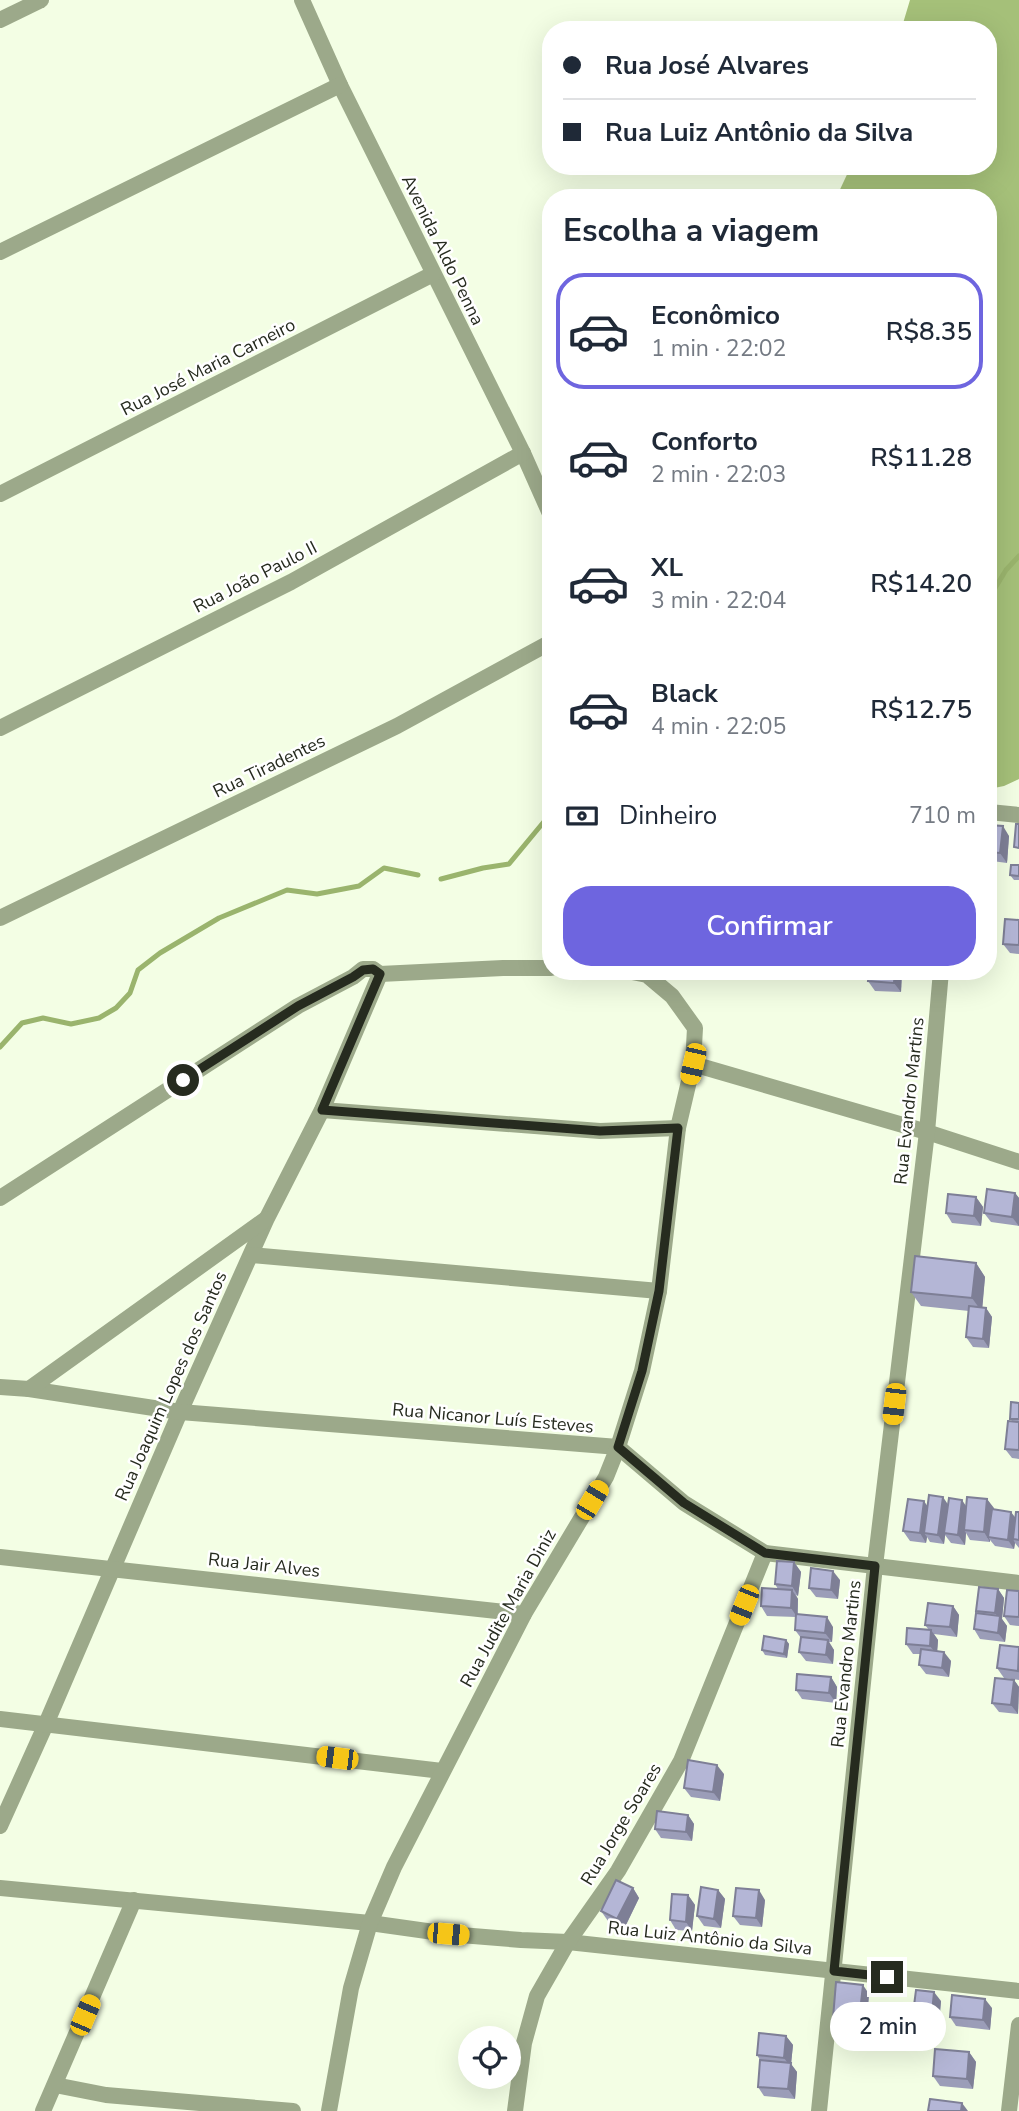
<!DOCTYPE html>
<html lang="pt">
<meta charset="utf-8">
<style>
body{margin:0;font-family:"Nunito Sans",sans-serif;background:#f2f2f3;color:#1f2937;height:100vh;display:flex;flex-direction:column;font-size:26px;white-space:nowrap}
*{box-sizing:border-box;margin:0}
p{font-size:23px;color:#747a83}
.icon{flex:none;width:38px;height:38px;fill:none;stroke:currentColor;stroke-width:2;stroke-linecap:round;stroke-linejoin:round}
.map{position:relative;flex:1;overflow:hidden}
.panel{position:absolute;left:542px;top:189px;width:455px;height:791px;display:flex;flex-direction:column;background:#fff;border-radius:28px;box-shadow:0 7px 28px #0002}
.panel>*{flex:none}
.hud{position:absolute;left:542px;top:21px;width:455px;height:154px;border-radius:28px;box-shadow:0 7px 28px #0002;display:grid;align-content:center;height:154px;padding:0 21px;background:#fff}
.controls{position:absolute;left:458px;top:2026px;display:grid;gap:14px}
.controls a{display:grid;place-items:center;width:63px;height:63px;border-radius:50%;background:#fff;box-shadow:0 7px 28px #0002;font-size:35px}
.end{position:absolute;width:32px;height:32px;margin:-16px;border:9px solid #262b1f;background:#fff;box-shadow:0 0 0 4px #fff}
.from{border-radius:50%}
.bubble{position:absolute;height:49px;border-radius:24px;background:#fff;box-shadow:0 7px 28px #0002;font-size:23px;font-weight:600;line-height:49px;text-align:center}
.car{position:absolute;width:21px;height:42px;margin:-21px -10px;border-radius:9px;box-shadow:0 0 5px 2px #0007;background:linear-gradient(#f5c518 24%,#345 0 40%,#f5c518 0 76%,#345 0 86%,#f5c518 0)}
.hud b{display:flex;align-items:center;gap:24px;height:66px;font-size:26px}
.hud b+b{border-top:2px solid #e0e1e3}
.hud i{width:18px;height:18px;background:#1f2937}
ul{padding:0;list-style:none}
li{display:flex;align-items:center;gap:21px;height:116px;margin:0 14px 10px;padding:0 7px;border:4px solid transparent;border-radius:28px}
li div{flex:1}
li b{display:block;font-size:26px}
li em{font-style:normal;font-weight:600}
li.selected{border-color:#6e65df}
li>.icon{width:63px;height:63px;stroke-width:1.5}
h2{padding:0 21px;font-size:32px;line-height:84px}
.pay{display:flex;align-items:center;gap:18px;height:77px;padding:0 21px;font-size:26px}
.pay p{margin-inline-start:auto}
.cta{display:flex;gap:14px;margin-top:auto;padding:14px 21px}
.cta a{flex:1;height:80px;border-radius:28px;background:#6e65df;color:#fff;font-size:28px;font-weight:600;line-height:80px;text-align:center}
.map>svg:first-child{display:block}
.forest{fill:#a5c079}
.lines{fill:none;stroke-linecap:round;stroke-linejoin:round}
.stream{stroke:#9ab46d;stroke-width:5}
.minor{stroke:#9ca98a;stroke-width:16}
.wall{fill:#9b9db8}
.shaded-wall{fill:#7e7f96}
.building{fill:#b4b6d6;stroke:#7e7f96;stroke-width:2}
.route{stroke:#262b1f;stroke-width:9}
.labels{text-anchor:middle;stroke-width:5;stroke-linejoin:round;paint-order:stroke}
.street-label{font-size:18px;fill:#262b1f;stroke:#fff}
</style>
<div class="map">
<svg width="1019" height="2111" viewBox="0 0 1019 2111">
<rect width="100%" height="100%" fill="#f3fee4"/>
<path class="forest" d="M910 0H1019V779L1004 786 989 789V629L994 613 989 598V198H836L851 166H989V30H901Z"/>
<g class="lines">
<g class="stream">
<path d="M989 598 1006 570 1019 556"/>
<path d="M441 879 483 868 509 864 547 818H551"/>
<path d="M0 1047 22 1023 43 1018 71 1024 99 1018 116 1008 130 993 138 970 160 953 219 918 287 890 317 894 359 886 384 868 418 875"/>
</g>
<g class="minor">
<path d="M302 0 340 85 523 453 551 516"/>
<path d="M0 20 41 0"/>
<path d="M0 252 340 85"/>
<path d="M0 494 433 274"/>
<path d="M0 728 291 582 523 453"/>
<path d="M989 812 1019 815"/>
<path d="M0 918 397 726 551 642"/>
<path d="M380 974 503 968H551"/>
<path d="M693 1064 927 1132 1019 1162"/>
<path d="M322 1110 600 1131 678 1128"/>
<path d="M0 1198 298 1006 353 977 363 969H373L380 974 322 1110 267 1218 180 1412 46 1724 0 1826"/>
<path d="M252 1255 659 1291"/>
<path d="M0 1387 29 1389 180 1412 618 1447 684 1503 765 1553 1019 1583"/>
<path d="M29 1389 266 1219"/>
<path d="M0 1557 524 1614"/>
<path d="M0 1719 442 1771"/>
<path d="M0 1888 370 1923 448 1934 521 1940 568 1942 1019 1991"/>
<path d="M55 2085 106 2095 293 2111"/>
<path d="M43 2111 134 1900"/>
<path d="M329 2111 351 1988 370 1923 394 1867 524 1614 606 1477 618 1447 642 1371 659 1291 678 1128 693 1064 695 1028 672 996 647 975 627 971"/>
<path d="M515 2111 524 2043 537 1996 568 1942 618 1871 681 1761 765 1553"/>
<path d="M819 2111 875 1566 927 1132 941 971"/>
<path d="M1009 2111 1019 2025"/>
</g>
</g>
<g class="wall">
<path d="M989 825 1009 836 1007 863 992 861 989 857Z"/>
<path d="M1019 865V880H1014L1010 875Z"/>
<path d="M1019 920V954L1010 953 1003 944Z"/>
<path d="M869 971H902L901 992 875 991 868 981Z"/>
<path d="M1015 1193 1019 1198V1226L991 1222 984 1213Z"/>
<path d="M976 1197 983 1207 981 1226 952 1223 946 1213Z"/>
<path d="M976 1263 985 1277 982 1307 986 1308 992 1317 989 1348 973 1347 966 1337 969 1311 921 1306 911 1292Z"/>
<path d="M1019 1403V1459L1012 1458 1005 1449 1013 1422 1010 1419Z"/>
<path d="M987 1499 994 1510 1015 1518 1019 1512V1548L1015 1543 1014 1549 995 1546 990 1540V1542L970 1540 966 1533 965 1545 951 1543 945 1535 944 1544 930 1542 927 1537 926 1543 910 1541 903 1531 927 1506 948 1505 966 1506Z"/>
<path d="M794 1562 801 1572 798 1596 796 1595 798 1599V1614L833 1627 832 1642H828L834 1650 833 1664 806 1661 799 1652 801 1638 795 1630 796 1617 767 1616 761 1606 778 1589 775 1584Z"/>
<path d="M840 1580 838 1599 816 1597 809 1588Z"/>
<path d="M998 1589 1004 1598 1002 1619 1007 1626 1005 1642 980 1639 974 1629 978 1613 976 1611Z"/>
<path d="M1019 1591V1626L1010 1625 1004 1616Z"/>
<path d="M953 1606 959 1615 957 1637 934 1634 938 1640 937 1651 951 1661 949 1677 926 1674 919 1665 921 1654H913L906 1644 929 1630 925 1625Z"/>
<path d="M786 1640 789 1644 787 1658 765 1655 762 1650Z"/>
<path d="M1019 1647V1680L1004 1678 997 1668Z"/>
<path d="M831 1677 837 1687 836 1703 802 1699 796 1690Z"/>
<path d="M1014 1680 1019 1687 1018 1714 999 1712 992 1703Z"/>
<path d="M724 1774 720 1801 691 1797 684 1788Z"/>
<path d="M688 1815 694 1824 692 1841 661 1838 655 1829Z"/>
<path d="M633 1888 639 1898 624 1929 608 1921 601 1911Z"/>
<path d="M718 1890 725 1899 721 1928 704 1926 697 1916Z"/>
<path d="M688 1895 695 1905 692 1931 676 1930 670 1920Z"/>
<path d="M765 1900 762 1927 740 1925 733 1916Z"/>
<path d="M869 1994 866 2030 839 2027 833 2018Z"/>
<path d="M941 2001 938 2033 919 2031 912 2021Z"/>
<path d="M992 2008 990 2030 956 2026 950 2017Z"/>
<path d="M786 2036 793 2045 791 2064 797 2072 795 2099 764 2096 758 2087 760 2060 757 2055Z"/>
<path d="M969 2052 976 2062 973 2089 940 2086 933 2076Z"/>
</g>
<g class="shaded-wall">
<path d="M1003 826 1009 836 1007 863 1000 853Z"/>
<path d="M895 971H902L901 992 894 983Z"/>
<path d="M1015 1193 1019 1198V1226L1012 1217Z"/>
<path d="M976 1197 983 1207 981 1226 974 1216Z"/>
<path d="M976 1263 985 1277 982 1312 972 1298Z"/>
<path d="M986 1308 992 1317 989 1348 983 1339Z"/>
<path d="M943 1497 949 1506 944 1544 938 1535Z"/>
<path d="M987 1499 994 1508 991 1537H988L990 1540V1542L984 1532Z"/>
<path d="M962 1500 968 1509 964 1530 966 1533 965 1545 958 1535Z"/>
<path d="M924 1501 930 1510 924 1533 927 1537 926 1543 920 1533Z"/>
<path d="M1011 1512 1018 1521 1013 1539 1015 1543 1014 1549 1008 1540Z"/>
<path d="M794 1562 801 1572 798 1596 792 1586Z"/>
<path d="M833 1571 840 1580 838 1599 831 1590Z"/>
<path d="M998 1589 1004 1598 1002 1619 1007 1626 1005 1642 998 1633 1000 1620 995 1613Z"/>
<path d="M792 1590 798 1599 797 1617 791 1608Z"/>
<path d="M953 1606 959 1615 957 1637 950 1627Z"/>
<path d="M827 1617 833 1627 832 1642 825 1633Z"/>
<path d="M931 1630 938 1640 937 1655 930 1646Z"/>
<path d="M786 1640 789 1644 787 1658 784 1654Z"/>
<path d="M828 1640 834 1650 833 1664 826 1655Z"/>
<path d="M944 1652 951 1661 949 1677 942 1668Z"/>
<path d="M831 1677 837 1687 836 1703 829 1693Z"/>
<path d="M1014 1680 1019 1687 1018 1714 1011 1705Z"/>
<path d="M717 1765 724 1774 720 1801 713 1792Z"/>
<path d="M688 1815 694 1824 692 1841 686 1832Z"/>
<path d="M633 1888 639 1898 624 1929 617 1919Z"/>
<path d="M718 1890 725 1899 721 1928 714 1919Z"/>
<path d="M759 1890 765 1900 762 1927 756 1918Z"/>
<path d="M688 1895 695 1905 692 1931 686 1922Z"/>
<path d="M863 1985 869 1994 866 2030 859 2021Z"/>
<path d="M934 1992 941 2001 938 2033 931 2023Z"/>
<path d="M985 1999 992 2008 990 2030 983 2020Z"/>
<path d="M786 2036 793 2045 791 2064 797 2072 795 2099 788 2089 790 2066 784 2058Z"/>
<path d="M969 2052 976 2062 973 2089 967 2079Z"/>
<path d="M962 2103 968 2111H961Z"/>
</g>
<g class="building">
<path d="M1016 824H1019V848L1014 847Z"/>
<path d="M989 825 1003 826 1000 853 989 852Z"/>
<path d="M1011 865H1019V876L1010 875Z"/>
<path d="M1005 919 1019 920V945L1003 944Z"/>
<path d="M869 971H895L894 983 868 981Z"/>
<path d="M987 1189 1015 1193 1012 1217 984 1213Z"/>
<path d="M948 1194 976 1197 974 1216 946 1213Z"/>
<path d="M915 1256 976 1263 972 1298 911 1292Z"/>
<path d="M969 1306 986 1308 983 1339 966 1337Z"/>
<path d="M1011 1402 1019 1403V1419H1010Z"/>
<path d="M1008 1421 1019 1422V1450L1005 1449Z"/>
<path d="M929 1495 943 1497 938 1535 924 1533Z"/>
<path d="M967 1497 987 1499 984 1532 964 1530Z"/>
<path d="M949 1498 962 1500 958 1535 944 1533Z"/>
<path d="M908 1499 924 1501 920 1533 903 1531Z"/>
<path d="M992 1509 1011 1512 1008 1540 988 1537Z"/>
<path d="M1016 1512H1019V1540L1013 1539Z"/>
<path d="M777 1561 794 1562 792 1586 775 1584Z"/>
<path d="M811 1568 833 1571 831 1590 809 1588Z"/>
<path d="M979 1587 998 1589 995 1613 976 1611Z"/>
<path d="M762 1588 792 1590 791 1608 761 1606Z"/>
<path d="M1007 1590 1019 1591V1617L1004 1616Z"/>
<path d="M928 1603 953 1606 950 1627 925 1625Z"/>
<path d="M976 1613 1000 1616 998 1633 974 1629Z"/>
<path d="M796 1614 827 1617 825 1633 795 1630Z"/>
<path d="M907 1628 931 1630 930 1646 906 1644Z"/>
<path d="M764 1636 786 1640 784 1654 762 1650Z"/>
<path d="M801 1637 828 1640 826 1655 799 1652Z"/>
<path d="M1000 1645 1019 1647 1018 1671 997 1668Z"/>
<path d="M921 1649 944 1652 942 1668 919 1665Z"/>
<path d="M797 1674 831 1677 829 1693 796 1690Z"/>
<path d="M995 1678 1014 1680 1011 1705 992 1703Z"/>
<path d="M688 1760 717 1765 713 1792 684 1788Z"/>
<path d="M657 1811 688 1815 686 1832 655 1829Z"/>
<path d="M616 1880 633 1888 617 1919 601 1911Z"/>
<path d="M701 1887 718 1890 714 1919 697 1916Z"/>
<path d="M736 1888 759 1890 756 1918 733 1916Z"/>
<path d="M672 1894 688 1895 686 1922 670 1920Z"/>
<path d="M836 1982 863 1985 859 2021 833 2018Z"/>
<path d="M916 1990 934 1992 931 2023 912 2021Z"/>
<path d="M952 1995 985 1999 983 2020 950 2017Z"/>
<path d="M759 2033 786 2036 784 2058 757 2055Z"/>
<path d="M935 2049 969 2052 967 2079 933 2076Z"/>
<path d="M760 2060 791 2063 788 2089 758 2087Z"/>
<path d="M930 2099 962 2103 961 2111H928Z"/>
</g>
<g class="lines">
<path class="route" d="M183 1080 298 1006 353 977 363 970 373 969 380 974 322 1110 600 1131 678 1128 659 1291 642 1371 618 1447 684 1503 765 1553 875 1566 834 1971 887 1977"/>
</g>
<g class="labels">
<g class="street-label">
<text transform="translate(443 250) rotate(64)" y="6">Avenida Aldo Penna</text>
<text transform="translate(208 367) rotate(-27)" y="6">Rua José Maria Carneiro</text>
<text transform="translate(255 577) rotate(-27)" y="6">Rua João Paulo II</text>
<text transform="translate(269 766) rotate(-26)" y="6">Rua Tiradentes</text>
<text transform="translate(909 1101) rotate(-84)" y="6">Rua Evandro Martins</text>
<text transform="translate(171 1386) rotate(-66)" y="6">Rua Joaquim Lopes dos Santos</text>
<text transform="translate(493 1418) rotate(5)" y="6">Rua Nicanor Luís Esteves</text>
<text transform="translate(264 1565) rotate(6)" y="6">Rua Jair Alves</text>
<text transform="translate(508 1608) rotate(-61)" y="6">Rua Judite Maria Diniz</text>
<text transform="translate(846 1664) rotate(-84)" y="6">Rua Evandro Martins</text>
<text transform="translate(621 1824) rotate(-59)" y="6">Rua Jorge Soares</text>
<text transform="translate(710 1938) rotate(6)" y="6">Rua Luiz Antônio da Silva</text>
</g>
</g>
</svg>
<div class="controls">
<a><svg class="icon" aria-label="locate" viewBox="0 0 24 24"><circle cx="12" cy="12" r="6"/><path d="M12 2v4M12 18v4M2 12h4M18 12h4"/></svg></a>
</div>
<i class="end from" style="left:183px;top:1080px"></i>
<i class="end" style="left:887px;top:1977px"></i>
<div class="bubble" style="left:830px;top:2002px;width:116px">2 min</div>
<i class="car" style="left:693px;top:1064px;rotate:193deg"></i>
<i class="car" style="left:894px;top:1404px;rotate:187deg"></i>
<i class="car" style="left:592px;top:1500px;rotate:31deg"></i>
<i class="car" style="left:744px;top:1605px;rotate:202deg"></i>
<i class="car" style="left:337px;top:1758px;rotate:277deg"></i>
<i class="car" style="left:448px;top:1934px;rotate:95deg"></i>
<i class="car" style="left:85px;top:2015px;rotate:23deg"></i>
<div class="hud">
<b><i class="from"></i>Rua José Alvares</b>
<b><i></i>Rua Luiz Antônio da Silva</b>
</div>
<section class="panel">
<h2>Escolha a viagem</h2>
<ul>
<li class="selected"><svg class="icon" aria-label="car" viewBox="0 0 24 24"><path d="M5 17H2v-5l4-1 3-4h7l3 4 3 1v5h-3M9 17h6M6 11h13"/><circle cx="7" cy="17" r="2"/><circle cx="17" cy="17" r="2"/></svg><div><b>Econômico</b><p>1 min · 22:02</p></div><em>R$8.35</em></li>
<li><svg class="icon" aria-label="car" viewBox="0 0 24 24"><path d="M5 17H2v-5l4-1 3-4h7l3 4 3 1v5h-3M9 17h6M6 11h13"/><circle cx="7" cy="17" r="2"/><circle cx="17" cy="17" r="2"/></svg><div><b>Conforto</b><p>2 min · 22:03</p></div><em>R$11.28</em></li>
<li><svg class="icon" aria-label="car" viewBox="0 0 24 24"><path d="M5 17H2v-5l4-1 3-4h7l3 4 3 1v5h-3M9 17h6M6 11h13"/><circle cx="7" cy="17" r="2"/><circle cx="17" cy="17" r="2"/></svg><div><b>XL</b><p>3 min · 22:04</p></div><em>R$14.20</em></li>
<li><svg class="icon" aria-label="car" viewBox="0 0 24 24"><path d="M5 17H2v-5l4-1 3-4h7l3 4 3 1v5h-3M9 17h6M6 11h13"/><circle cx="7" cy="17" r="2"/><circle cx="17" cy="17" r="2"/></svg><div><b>Black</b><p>4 min · 22:05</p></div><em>R$12.75</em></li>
</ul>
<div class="pay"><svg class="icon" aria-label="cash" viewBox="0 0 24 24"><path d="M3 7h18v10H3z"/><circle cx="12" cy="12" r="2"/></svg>Dinheiro<p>710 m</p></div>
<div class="cta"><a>Confirmar</a></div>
</section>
</div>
